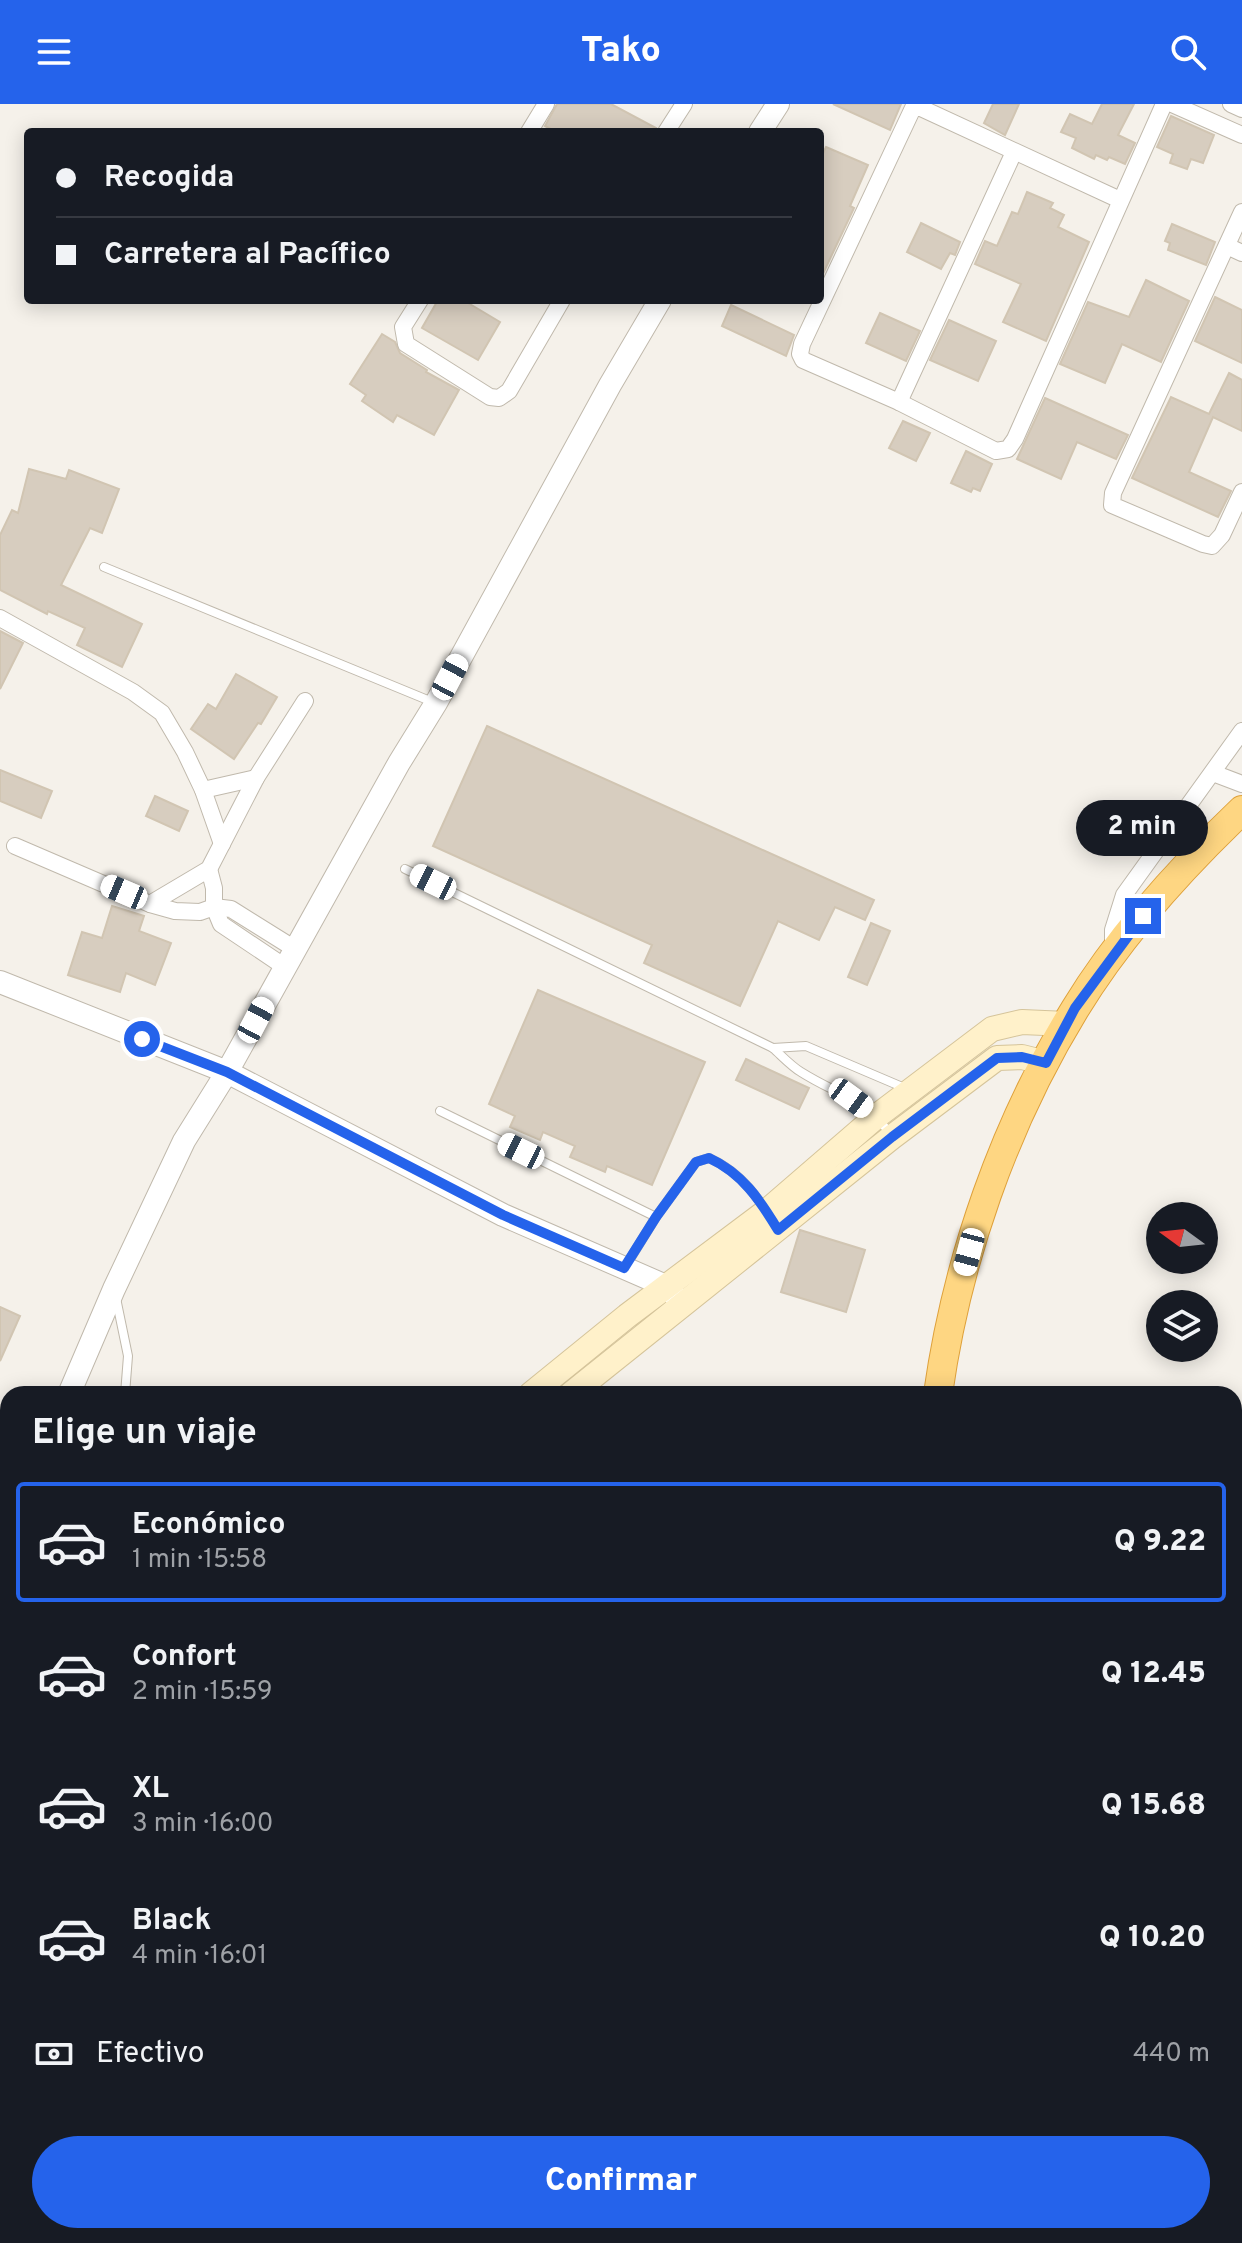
<!DOCTYPE html>
<html lang="es">
<meta charset="utf-8">
<style>
body{margin:0;font-family:Overpass,sans-serif;background:#20242c;color:#f1f3f6;height:100vh;display:flex;flex-direction:column;font-size:30px;white-space:nowrap}
*{box-sizing:border-box;margin:0}
p{font-size:26px;color:#9ea1a6}
.icon{flex:none;width:44px;height:44px;fill:none;stroke:currentColor;stroke-width:2;stroke-linecap:round;stroke-linejoin:round}
.map{position:relative;flex:1;overflow:hidden}
.details{position:absolute;left:0px;top:1282px;width:1242px;height:858px;display:flex;flex-direction:column;background:#171b24;border-radius:24px 24px 0 0;box-shadow:0 4px 20px #0003}
.details>*{flex:none}
.guide{position:absolute;left:24px;top:24px;width:800px;height:176px;border-radius:8px;box-shadow:0 4px 20px #0003;display:grid;align-content:center;height:176px;padding:0 32px;background:#171b24}
.needle{width:52px;rotate:285deg}
.tools{position:absolute;left:1146px;top:1098px;display:grid;gap:16px}
.tools a{display:grid;place-items:center;width:72px;height:72px;border-radius:50%;background:#171b24;box-shadow:0 4px 20px #0003;font-size:40px}
.end{position:absolute;width:36px;height:36px;margin:-18px;border:10px solid #2563eb;background:#fff;box-shadow:0 0 0 4px #fff}
.from{border-radius:50%}
.bubble{position:absolute;height:56px;border-radius:28px;background:#171b24;box-shadow:0 4px 20px #0003;font-size:26px;font-weight:800;line-height:56px;text-align:center}
.car{position:absolute;width:24px;height:48px;margin:-24px -12px;border-radius:10px;box-shadow:0 0 6px 2px #0007;background:linear-gradient(#fff 24%,#345 0 40%,#fff 0 76%,#345 0 86%,#fff 0)}
.guide b{display:flex;align-items:center;gap:28px;height:76px;font-size:30px}
.guide b+b{border-top:2px solid #363941}
.guide i{width:20px;height:20px;background:#f1f3f6}
ul{padding:0;list-style:none}
li{display:flex;align-items:center;gap:24px;height:120px;margin:0 16px 12px;padding:0 16px;border:4px solid transparent;border-radius:8px}
li div{flex:1}
li b{display:block;font-size:30px}
li em{font-style:normal;font-weight:800}
li.selected{border-color:#2563eb}
li>.icon{width:72px;height:72px;stroke-width:1.5}
h2{padding:0 32px;font-size:36px;line-height:96px}
.pay{display:flex;align-items:center;gap:20px;height:88px;padding:0 32px;font-size:30px}
.pay p{margin-inline-start:auto}
.cta{display:flex;gap:16px;margin-top:auto;padding:16px 32px}
.cta a{flex:1;height:92px;border-radius:48px;background:#2563eb;color:#fff;font-size:32px;font-weight:800;line-height:92px;text-align:center}
header{display:flex;justify-content:space-between;align-items:center;height:104px;padding:0 32px;background:#2563eb;color:#fff;font-size:36px;font-weight:800}
.map>svg:first-child{display:block}
.building{fill:#d7cdbf;stroke:#d1c5b2;stroke-width:2}
.lines{fill:none;stroke-linecap:round;stroke-linejoin:round}
.service-casing{stroke:#c0b9ac;stroke-width:10}
.minor-casing{stroke:#c0b9ac;stroke-width:18}
.tertiary-casing{stroke:#c0b9ac;stroke-width:24}
.secondary-casing{stroke:#d5c49a;stroke-width:26}
.trunk-casing{stroke:#dea03a;stroke-width:30}
.service{stroke:#fff;stroke-width:8}
.minor{stroke:#fff;stroke-width:16}
.tertiary{stroke:#fff;stroke-width:22}
.secondary{stroke:#fff1ca;stroke-width:24}
.trunk{stroke:#fed682;stroke-width:28}
.route{stroke:#2563eb;stroke-width:10}
</style>
<header><svg class="icon" aria-label="menu" viewBox="0 0 24 24"><path d="M4 6h16M4 12h16M4 18h16"/></svg>Tako<svg class="icon" aria-label="search" viewBox="0 0 24 24"><circle cx="10" cy="10" r="6"/><path d="M15 15l6 6"/></svg></header>
<div class="map">
<svg width="1242" height="2139" viewBox="0 0 1242 2139">
<rect width="100%" height="100%" fill="#f5f1ea"/>
<g class="building">
<path d="M557 0H611L656 24 655 28H556L545 22Z"/>
<path d="M833 0H901L890 26Z"/>
<path d="M993 0H1019L1005 31 984 19Z"/>
<path d="M1102 0H1134L1118 31 1135 39 1125 60 1109 53 1107 56 1096 51 1094 55 1072 44 1076 34 1061 28 1070 10 1092 20Z"/>
<path d="M1171 12 1214 31 1203 59 1191 55 1187 65 1170 59 1173 50 1157 43Z"/>
<path d="M826 43 868 61 850 102 854 104 820 176V56Z"/>
<path d="M1027 88 1053 99 1050 104 1064 111 1058 123 1089 138 1046 237 1003 218 1021 180 975 160 985 137 997 142 1012 108 1018 110Z"/>
<path d="M921 119 960 138 955 151 950 149 941 165 907 148Z"/>
<path d="M1172 120 1215 138 1206 161 1168 146 1170 139 1165 137Z"/>
<path d="M1146 176 1189 197 1161 258 1122 240 1105 279 1060 260 1088 198 1129 213Z"/>
<path d="M1215 193 1242 206V259L1195 237Z"/>
<path d="M438 196H463L500 218 478 256 422 224Z"/>
<path d="M731 201 794 231 786 252 722 222Z"/>
<path d="M880 209 920 227 906 257 866 239Z"/>
<path d="M949 216 996 237 978 277 930 256Z"/>
<path d="M382 230 395 238 400 249 427 266 426 268 459 286 434 331 397 311 393 318 362 297 366 291 350 280Z"/>
<path d="M1229 269 1242 276V327L1213 313 1189 368 1231 387 1218 413 1132 374 1171 293 1209 310Z"/>
<path d="M1045 294 1128 331 1116 355 1077 338 1061 375 1017 355Z"/>
<path d="M903 317 930 329 916 357 889 344Z"/>
<path d="M966 347 992 360 980 387 973 384 971 388 951 379Z"/>
<path d="M29 365 66 375 69 366 119 385 102 429 90 424 61 481 142 520 122 563 77 541 85 524 48 507 47 510 0 486V431L12 406 18 409Z"/>
<path d="M0 527 23 539 0 585Z"/>
<path d="M236 570 277 593 261 620 258 619 234 655 191 625 208 600 216 605Z"/>
<path d="M487 622 874 796 865 816 835 803 819 836 778 817 740 902 644 859 652 841 433 742Z"/>
<path d="M0 666 52 687 41 714 0 697Z"/>
<path d="M155 692 188 707 179 727 146 712Z"/>
<path d="M112 802 144 812 139 827 171 839 155 881 126 869 120 888 68 871 82 828 102 834Z"/>
<path d="M871 819 890 827 867 881 848 873Z"/>
<path d="M538 886 705 958 652 1081 607 1062 605 1068 570 1053 575 1042 543 1028 540 1036 510 1023 515 1012 489 1000Z"/>
<path d="M746 955 809 984 799 1005 736 976Z"/>
<path d="M800 1126 865 1146 846 1208 781 1188Z"/>
<path d="M0 1203 20 1212 0 1257Z"/>
</g>
<g class="lines">
<defs>
<g id="service">
<path d="M104 463 435 599"/>
<path d="M405 765 773 944C782 952 791 962 801 968 839 992 863 993 892 1032"/>
<path d="M773 944 806 942 907 985"/>
<path d="M440 1007 656 1113"/>
<path d="M625 1163 656 1113 696 1058 709 1054C734 1065 750 1083 765 1105"/>
<path d="M116 1194 128 1252 125 1290"/>
<path d="M713 2132 724 2139"/>
<path d="M189 2139 192 2132"/>
<path d="M390 2139 392 2132"/>
<path d="M444 2139 446 2132"/>
</g>
<g id="minor">
<path d="M1172 0 1242 31"/>
<path d="M1231 0 1242 5"/>
<path d="M529 28 546 0"/>
<path d="M666 28 684 0"/>
<path d="M1120 96 921 4H913L802 240 800 250 803 256 899 298 996 347 1008 345 1015 335 1164 0"/>
<path d="M1242 108 1113 389 1112 401 1203 440 1212 442 1222 431 1242 388"/>
<path d="M1227 142 1242 149"/>
<path d="M420 196 403 223 406 240 490 293 499 294 509 287 562 196"/>
<path d="M899 298 1014 48"/>
<path d="M0 514 133 588 162 609 185 648 203 686 222 740"/>
<path d="M1213 669 1242 680"/>
<path d="M203 686 256 674"/>
<path d="M15 742 150 800 175 807 200 808 214 803 231 805 295 845"/>
<path d="M209 765 214 784V803L221 820 285 863"/>
<path d="M150 800 209 765 256 674 305 597"/>
<path d="M1113 846V826L1124 791 1242 627"/>
</g>
<g id="tertiary">
<path d="M760 28 778 0"/>
<path d="M0 878 227 968 503 1111 668 1183 676 1193"/>
<path d="M69 1290 114 1185 184 1037 227 968 399 659 436 599 610 281 660 196"/>
<path d="M0 1468 8 1445"/>
</g>
<g id="secondary">
<path d="M531 1290 627 1212 767 1107 877 1012 992 925 1022 918 1067 920"/>
<path d="M571 1290 892 1033 997 954 1022 953 1046 959"/>
<path d="M38 2139 41 2132"/>
<path d="M63 2139 67 2132"/>
</g>
<g id="trunk">
<path d="M938 1290C957 1155 1004 1021 1075 905 1120 831 1180 765 1242 706"/>
<path d="M1212 2132 1218 2139"/>
</g>
</defs>
<use href="#service" class="service-casing"/>
<use href="#minor" class="minor-casing"/>
<use href="#tertiary" class="tertiary-casing"/>
<use href="#secondary" class="secondary-casing"/>
<use href="#trunk" class="trunk-casing"/>
<use href="#service" class="service"/>
<use href="#minor" class="minor"/>
<use href="#tertiary" class="tertiary"/>
<use href="#secondary" class="secondary"/>
<use href="#trunk" class="trunk"/>
</g>
<g class="lines">
<path class="route" d="M142 935 227 968 503 1111 624 1164 656 1113 696 1058 709 1054C742 1069 760 1096 778 1126L892 1033 997 954 1022 953 1046 959 1075 904 1143 812"/>
</g>
</svg>
<div class="tools">
<a><svg class="needle" viewBox="-14 -14 28 28"><path d="M0-13l5 13h-10z" fill="#e53935"/><path d="M0 13l5-13h-10z" fill="#9ea1a6"/></svg></a>
<a><svg class="icon" aria-label="layers" viewBox="0 0 24 24"><path d="M12 4l9 5-9 5-9-5zM3 14l9 5 9-5"/></svg></a>
</div>
<i class="end from" style="left:142px;top:935px"></i>
<i class="end" style="left:1143px;top:812px"></i>
<div class="bubble" style="left:1076px;top:696px;width:132px">2 min</div>
<i class="car" style="left:450px;top:573px;rotate:28deg"></i>
<i class="car" style="left:433px;top:778px;rotate:296deg"></i>
<i class="car" style="left:124px;top:788px;rotate:293deg"></i>
<i class="car" style="left:256px;top:916px;rotate:28deg"></i>
<i class="car" style="left:851px;top:994px;rotate:126deg"></i>
<i class="car" style="left:521px;top:1047px;rotate:296deg"></i>
<i class="car" style="left:969px;top:1148px;rotate:195deg"></i>
<div class="guide">
<b><i class="from"></i>Recogida</b>
<b><i></i>Carretera al Pacífico</b>
</div>
<section class="details">
<h2>Elige un viaje</h2>
<ul>
<li class="selected"><svg class="icon" aria-label="car" viewBox="0 0 24 24"><path d="M5 17H2v-5l4-1 3-4h7l3 4 3 1v5h-3M9 17h6M6 11h13"/><circle cx="7" cy="17" r="2"/><circle cx="17" cy="17" r="2"/></svg><div><b>Económico</b><p>1 min · 15:58</p></div><em>Q 9.22</em></li>
<li><svg class="icon" aria-label="car" viewBox="0 0 24 24"><path d="M5 17H2v-5l4-1 3-4h7l3 4 3 1v5h-3M9 17h6M6 11h13"/><circle cx="7" cy="17" r="2"/><circle cx="17" cy="17" r="2"/></svg><div><b>Confort</b><p>2 min · 15:59</p></div><em>Q 12.45</em></li>
<li><svg class="icon" aria-label="car" viewBox="0 0 24 24"><path d="M5 17H2v-5l4-1 3-4h7l3 4 3 1v5h-3M9 17h6M6 11h13"/><circle cx="7" cy="17" r="2"/><circle cx="17" cy="17" r="2"/></svg><div><b>XL</b><p>3 min · 16:00</p></div><em>Q 15.68</em></li>
<li><svg class="icon" aria-label="car" viewBox="0 0 24 24"><path d="M5 17H2v-5l4-1 3-4h7l3 4 3 1v5h-3M9 17h6M6 11h13"/><circle cx="7" cy="17" r="2"/><circle cx="17" cy="17" r="2"/></svg><div><b>Black</b><p>4 min · 16:01</p></div><em>Q 10.20</em></li>
</ul>
<div class="pay"><svg class="icon" aria-label="cash" viewBox="0 0 24 24"><path d="M3 7h18v10H3z"/><circle cx="12" cy="12" r="2"/></svg>Efectivo<p>440 m</p></div>
<div class="cta"><a>Confirmar</a></div>
</section>
</div>
